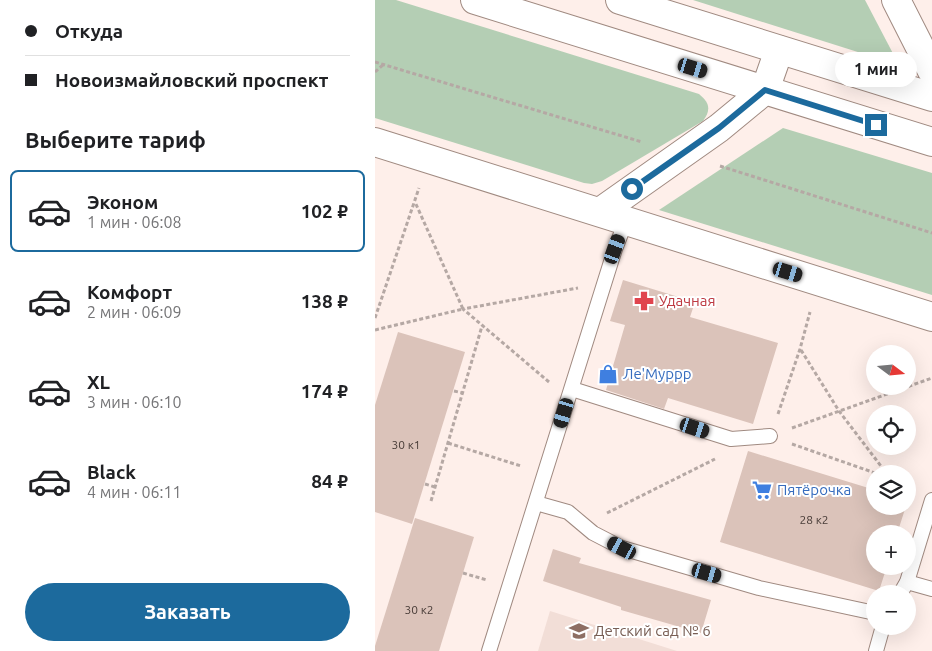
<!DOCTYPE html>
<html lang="ru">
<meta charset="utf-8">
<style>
body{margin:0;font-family:Ubuntu,sans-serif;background:#f6f6f6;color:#202124;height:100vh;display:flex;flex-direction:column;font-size:19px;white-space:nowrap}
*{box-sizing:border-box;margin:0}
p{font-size:16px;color:#757577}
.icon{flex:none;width:28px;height:28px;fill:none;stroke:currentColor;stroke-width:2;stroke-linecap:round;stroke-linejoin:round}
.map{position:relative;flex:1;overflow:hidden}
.sheet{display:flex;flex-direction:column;background:#fff;width:375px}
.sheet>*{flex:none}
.top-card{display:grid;align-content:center;height:110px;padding:0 25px;background:#fff}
.needle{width:32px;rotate:106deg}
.fabs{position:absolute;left:491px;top:345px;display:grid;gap:10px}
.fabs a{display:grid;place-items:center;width:50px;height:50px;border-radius:50%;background:#fff;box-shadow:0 5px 20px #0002;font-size:25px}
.end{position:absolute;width:22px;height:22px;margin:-11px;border:6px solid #1c6a9d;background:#fff;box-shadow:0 0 0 2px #fff}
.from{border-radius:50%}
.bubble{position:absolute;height:35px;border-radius:18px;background:#fff;box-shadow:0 5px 20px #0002;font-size:16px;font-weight:700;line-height:35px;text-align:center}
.car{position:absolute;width:15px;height:30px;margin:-15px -8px;border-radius:6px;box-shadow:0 0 4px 1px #0007;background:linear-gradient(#222 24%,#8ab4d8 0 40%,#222 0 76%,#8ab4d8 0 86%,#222 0)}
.top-card b{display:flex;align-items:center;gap:18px;height:48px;font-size:19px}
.top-card b+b{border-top:1px solid #e0e0e0}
.top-card i{width:12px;height:12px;background:#202124}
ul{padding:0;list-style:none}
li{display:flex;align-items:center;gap:15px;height:82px;margin:0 10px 8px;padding:0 15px;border:2px solid transparent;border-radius:8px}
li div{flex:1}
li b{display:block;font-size:19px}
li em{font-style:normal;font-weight:700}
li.on{border-color:#1c6a9d}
li>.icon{width:45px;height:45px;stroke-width:1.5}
h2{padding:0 25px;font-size:22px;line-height:60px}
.cta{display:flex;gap:10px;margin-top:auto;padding:10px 25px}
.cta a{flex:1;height:58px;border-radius:30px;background:#1c6a9d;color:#fff;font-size:20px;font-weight:700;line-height:58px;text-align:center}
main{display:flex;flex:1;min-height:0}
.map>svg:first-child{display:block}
.built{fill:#f2ded7}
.green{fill:#b4ceb4}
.building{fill:#dbc3ba}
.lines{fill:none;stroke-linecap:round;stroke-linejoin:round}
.service-casing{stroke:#a08a81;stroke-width:16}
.minor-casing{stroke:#a08a81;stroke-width:30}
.tertiary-casing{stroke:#a08a81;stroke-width:30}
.path{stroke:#b5a8a4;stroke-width:3;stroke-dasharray:4 2.5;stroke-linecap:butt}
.service{stroke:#fff;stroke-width:14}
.minor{stroke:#fff;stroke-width:28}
.tertiary{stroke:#fff;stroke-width:28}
.route{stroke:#1c6a9d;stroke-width:6}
.labels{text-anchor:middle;stroke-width:4;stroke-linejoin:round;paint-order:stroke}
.number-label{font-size:12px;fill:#473b37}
.health-label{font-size:15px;fill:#be3a42;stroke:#fff;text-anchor:start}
.shop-label{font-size:15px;fill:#366cbe;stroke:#fff;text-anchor:start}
.education-label{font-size:15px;fill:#785e54;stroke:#fff;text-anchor:start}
</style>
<main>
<section class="sheet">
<div class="top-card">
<b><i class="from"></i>Откуда</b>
<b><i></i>Новоизмайловский проспект</b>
</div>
<h2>Выберите тариф</h2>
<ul>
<li class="on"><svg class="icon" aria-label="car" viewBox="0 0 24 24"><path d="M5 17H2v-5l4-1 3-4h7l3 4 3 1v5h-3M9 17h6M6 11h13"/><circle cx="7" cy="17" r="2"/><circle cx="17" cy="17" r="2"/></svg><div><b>Эконом</b><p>1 мин · 06:08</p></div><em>102 ₽</em></li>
<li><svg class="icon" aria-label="car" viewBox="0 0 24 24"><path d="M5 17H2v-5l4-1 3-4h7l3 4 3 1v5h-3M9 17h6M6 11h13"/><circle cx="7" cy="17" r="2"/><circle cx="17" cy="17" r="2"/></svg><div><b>Комфорт</b><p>2 мин · 06:09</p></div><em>138 ₽</em></li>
<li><svg class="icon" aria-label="car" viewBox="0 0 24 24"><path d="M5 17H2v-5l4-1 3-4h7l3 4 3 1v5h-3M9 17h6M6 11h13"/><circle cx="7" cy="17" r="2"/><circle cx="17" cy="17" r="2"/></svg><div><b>XL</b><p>3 мин · 06:10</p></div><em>174 ₽</em></li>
<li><svg class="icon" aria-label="car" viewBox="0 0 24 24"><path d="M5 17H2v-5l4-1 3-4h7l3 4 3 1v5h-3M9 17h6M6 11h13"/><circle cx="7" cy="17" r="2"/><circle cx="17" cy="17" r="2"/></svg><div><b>Black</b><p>4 мин · 06:11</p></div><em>84 ₽</em></li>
</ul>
<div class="cta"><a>Заказать</a></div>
</section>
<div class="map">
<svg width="557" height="651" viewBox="0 0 557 651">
<rect width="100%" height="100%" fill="#feefea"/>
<path class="built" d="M175 611 302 651H163Z"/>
<g class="green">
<path d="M0 0H21L324 94C335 103 336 110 328 121L227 181 217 184 209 183 0 118Z"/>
<path d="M318 0H490L524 65Z"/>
<path d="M408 128 557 173V295L284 210Z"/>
</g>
<g class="building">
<path d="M248 280 320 302 315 317 403 343 378 424 293 398 289 409 231 390 250 325 235 321Z"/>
<path d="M23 332 90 352 37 524 0 512V405Z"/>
<path d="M373 451 500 490V506H531L522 534H500V566H512L504 591 345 542Z"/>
<path d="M40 518 99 537 64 651H0V646Z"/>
<path d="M178 549 206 558 204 563 336 600 326 633 246 610V607L168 581Z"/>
</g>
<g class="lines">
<defs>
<g id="service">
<path d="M197 389 356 439 395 436"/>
<path d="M161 503 193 512 218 533 247 548 384 588 500 613"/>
<path d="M532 582 557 589"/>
<path d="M525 594 532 582 557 500"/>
<path d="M114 651 240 249 251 221"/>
<path d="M501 651 508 626"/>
</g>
<g id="minor">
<path d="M521 0 557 71"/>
<path d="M0 142 557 317"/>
<path d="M225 212 344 128 390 90 404 50"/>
</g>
<g id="tertiary">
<path d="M100 0 557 142"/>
<path d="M245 0 557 97"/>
</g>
</defs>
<use href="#service" class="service-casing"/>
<use href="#minor" class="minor-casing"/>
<use href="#tertiary" class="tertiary-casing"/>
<g class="path">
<path d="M0 62 267 142"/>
<path d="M0 72 9 64"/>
<path d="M345 166 557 233"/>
<path d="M0 318 44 188"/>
<path d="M0 330 88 309 40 202"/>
<path d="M426 350 464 411 512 474"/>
<path d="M174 382 88 309 203 288"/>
<path d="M79 391 88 393"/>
<path d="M403 414 425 349 435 312"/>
<path d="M417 428 557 378"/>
<path d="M73 443 146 466"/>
<path d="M417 444 503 474"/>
<path d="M50 484 60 487"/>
<path d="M56 501 107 326"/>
<path d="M232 513 340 459"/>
<path d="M88 573 112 580"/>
</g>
<use href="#service" class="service"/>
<use href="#minor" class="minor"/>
<use href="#tertiary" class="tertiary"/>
</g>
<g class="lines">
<path class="route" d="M257 189 344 128 390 90 501 125"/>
</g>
<defs>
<symbol id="pharmacy-bare" viewBox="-9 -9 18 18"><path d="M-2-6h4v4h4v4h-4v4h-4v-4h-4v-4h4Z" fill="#e0444e" stroke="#fff" stroke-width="2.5" paint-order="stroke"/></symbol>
<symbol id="shop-bare" viewBox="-9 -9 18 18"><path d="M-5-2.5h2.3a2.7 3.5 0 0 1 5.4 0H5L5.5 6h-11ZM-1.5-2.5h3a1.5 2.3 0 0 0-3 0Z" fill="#3f7fe0" stroke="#fff" stroke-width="2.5" paint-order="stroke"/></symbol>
<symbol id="supermarket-bare" viewBox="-9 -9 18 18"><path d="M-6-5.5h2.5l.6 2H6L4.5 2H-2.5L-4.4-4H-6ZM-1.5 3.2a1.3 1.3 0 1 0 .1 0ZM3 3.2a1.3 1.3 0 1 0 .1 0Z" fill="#3f7fe0" stroke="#fff" stroke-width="2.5" paint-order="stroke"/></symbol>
<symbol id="school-bare" viewBox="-9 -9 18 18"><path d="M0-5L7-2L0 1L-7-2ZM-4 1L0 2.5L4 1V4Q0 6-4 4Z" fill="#8d6e63" stroke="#fff" stroke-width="2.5" paint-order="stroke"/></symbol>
</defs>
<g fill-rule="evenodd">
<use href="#pharmacy-bare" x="255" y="287" width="28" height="28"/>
<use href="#shop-bare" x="219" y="360" width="28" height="28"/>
<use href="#supermarket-bare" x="373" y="476" width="28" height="28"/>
<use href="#school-bare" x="190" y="617" width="28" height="28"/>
</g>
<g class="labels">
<g class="number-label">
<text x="31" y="449">30 к1</text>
<text x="439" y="524">28 к2</text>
<text x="44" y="614">30 к2</text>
</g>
<g class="health-label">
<text x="284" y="306">Удачная</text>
</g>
<g class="shop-label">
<text x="248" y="379">Ле'Муррр</text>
<text x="402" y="495">Пятёрочка</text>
</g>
<g class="education-label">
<text x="219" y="636">Детский сад № 6</text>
</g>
</g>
</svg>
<div class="fabs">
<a><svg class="needle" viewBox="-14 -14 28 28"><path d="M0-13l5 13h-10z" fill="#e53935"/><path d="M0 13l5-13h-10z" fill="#757577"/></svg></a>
<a><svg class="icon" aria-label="locate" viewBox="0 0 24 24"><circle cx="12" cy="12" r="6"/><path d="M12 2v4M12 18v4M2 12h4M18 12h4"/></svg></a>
<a><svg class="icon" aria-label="layers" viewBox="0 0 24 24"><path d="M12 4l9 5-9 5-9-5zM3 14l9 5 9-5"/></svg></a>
<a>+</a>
<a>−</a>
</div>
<i class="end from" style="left:257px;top:189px"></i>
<i class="end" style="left:501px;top:125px"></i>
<div class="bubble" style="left:460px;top:52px;width:82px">1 мин</div>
<i class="car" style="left:318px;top:68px;rotate:107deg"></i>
<i class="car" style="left:240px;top:249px;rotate:20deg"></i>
<i class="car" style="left:413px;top:272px;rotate:107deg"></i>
<i class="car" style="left:189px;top:413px;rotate:197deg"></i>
<i class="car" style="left:320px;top:428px;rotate:108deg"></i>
<i class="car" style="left:247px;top:548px;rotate:298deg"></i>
<i class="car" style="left:332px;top:573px;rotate:106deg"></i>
</div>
</main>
